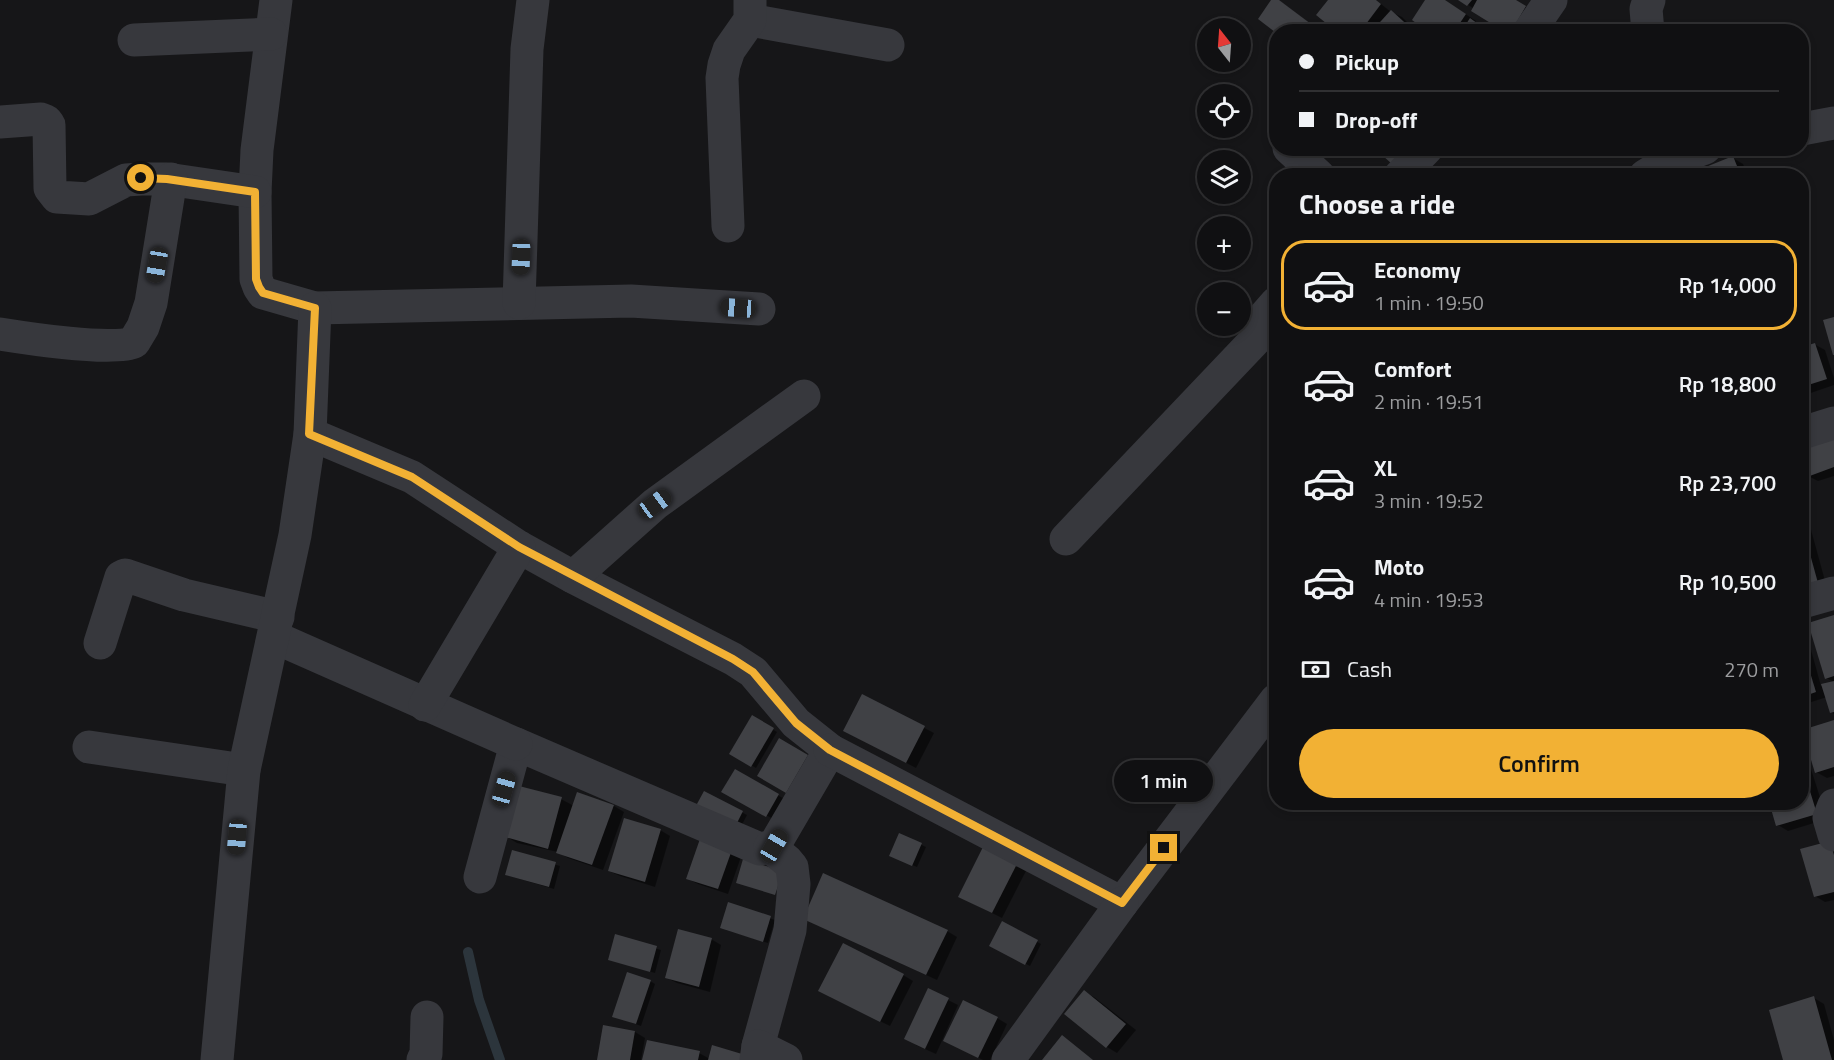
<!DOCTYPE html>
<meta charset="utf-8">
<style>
body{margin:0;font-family:"Titillium Web",sans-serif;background:#1e1e20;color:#f1f3f6;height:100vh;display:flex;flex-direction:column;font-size:22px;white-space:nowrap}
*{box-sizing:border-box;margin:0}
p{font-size:20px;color:#9c9d9f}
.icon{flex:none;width:33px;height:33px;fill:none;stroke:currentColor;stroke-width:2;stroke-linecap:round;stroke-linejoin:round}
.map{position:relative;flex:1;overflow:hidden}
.panel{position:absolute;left:1269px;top:168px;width:540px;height:642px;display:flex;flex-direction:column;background:#101012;border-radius:24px;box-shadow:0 3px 9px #0003,0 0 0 2px #303032}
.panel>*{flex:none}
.banner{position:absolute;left:1269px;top:24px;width:540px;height:132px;border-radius:24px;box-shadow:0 3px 9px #0003,0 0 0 2px #303032;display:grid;align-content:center;height:132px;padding:0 30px;background:#101012}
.needle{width:39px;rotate:343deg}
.tools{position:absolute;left:1197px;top:18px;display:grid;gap:12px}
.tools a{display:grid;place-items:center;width:54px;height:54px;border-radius:50%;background:#101012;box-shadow:0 3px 9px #0003,0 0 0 2px #303032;font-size:30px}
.end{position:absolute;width:27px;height:27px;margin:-14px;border:8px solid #f2b134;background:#111;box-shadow:0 0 0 3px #111}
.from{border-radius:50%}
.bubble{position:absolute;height:42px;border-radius:21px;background:#101012;box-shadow:0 3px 9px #0003,0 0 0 2px #303032;font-size:20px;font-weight:600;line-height:42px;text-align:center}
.car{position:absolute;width:18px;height:36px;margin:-18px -9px;border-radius:8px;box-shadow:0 0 4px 2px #0007;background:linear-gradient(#222 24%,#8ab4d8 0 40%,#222 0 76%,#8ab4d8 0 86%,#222 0)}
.banner b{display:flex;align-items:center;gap:21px;height:57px;font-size:22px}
.banner b+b{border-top:2px solid #303032}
.banner i{width:15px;height:15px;background:#f1f3f6}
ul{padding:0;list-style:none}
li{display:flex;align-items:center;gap:18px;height:90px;margin:0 12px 9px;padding:0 18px;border:3px solid transparent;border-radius:24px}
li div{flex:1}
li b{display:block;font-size:22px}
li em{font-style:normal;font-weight:600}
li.active{border-color:#f2b134}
li>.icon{width:54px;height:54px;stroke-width:1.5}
h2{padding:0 30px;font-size:27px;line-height:72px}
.pay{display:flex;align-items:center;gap:15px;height:66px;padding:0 30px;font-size:22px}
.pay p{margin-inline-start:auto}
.button{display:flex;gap:12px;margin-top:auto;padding:12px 30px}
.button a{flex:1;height:69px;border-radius:36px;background:#f2b134;color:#111;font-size:24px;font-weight:600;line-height:69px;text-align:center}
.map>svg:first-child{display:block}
.shadow{fill:#0007}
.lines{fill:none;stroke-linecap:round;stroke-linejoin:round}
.stream{stroke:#2c353c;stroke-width:10}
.building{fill:#404145}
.street{stroke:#37383d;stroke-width:33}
.route{stroke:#f2b134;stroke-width:8}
</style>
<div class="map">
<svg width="1834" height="1060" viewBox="0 0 1834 1060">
<rect width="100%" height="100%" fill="#161618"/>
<g class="shadow">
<path d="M1273 0H1277L1284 4 1321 32H1278Z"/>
<path d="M1330 0H1376L1391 12 1402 17 1417 32H1339Z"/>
<path d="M1427 0H1444L1476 21 1474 23 1488 32H1431Z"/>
<path d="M1461 0H1514L1535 13 1524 32H1508Z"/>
<path d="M1733 158 1743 164 1748 176H1689Z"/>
<path d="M1814 344 1825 350 1834 378V385L1802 396V349Z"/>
<path d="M1834 434V476L1818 481 1808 476 1802 458V446Z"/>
<path d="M1802 499 1805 512 1802 513Z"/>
<path d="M1802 521 1810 526 1827 588 1802 595Z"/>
<path d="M1834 617V714L1831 712 1827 697 1802 705V626L1805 628 1821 686 1834 682 1826 678Z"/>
<path d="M863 696 934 733 916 768 855 736Z"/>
<path d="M752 717 777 732 756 768 731 753Z"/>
<path d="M1834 722V776L1827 778 1816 772Z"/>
<path d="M1802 761 1810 766 1827 819 1788 831 1778 825 1802 802Z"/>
<path d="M735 771 788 801 777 821 723 792Z"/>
<path d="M705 793 747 815 736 836Z"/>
<path d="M578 794 614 806 624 812 603 870 568 858 558 852 517 843 507 837 561 799 574 806Z"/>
<path d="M660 830 670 836 655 887 620 876 609 871Z"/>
<path d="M900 835 926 847 917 867 895 858Z"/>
<path d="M702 838 742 854 728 894 698 884 688 879Z"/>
<path d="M987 843 1029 865 1002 918 970 902Z"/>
<path d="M1834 845V900L1825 902 1815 896Z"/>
<path d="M513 852 560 866 554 889 506 875Z"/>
<path d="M729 904 775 920 768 943 726 930Z"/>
<path d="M1003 923 1041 944 1030 966 991 946Z"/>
<path d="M815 924 947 931 957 937 937 980Z"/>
<path d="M616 936 661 950 655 973 610 960Z"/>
<path d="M711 939 721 945 710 992 677 983 667 978Z"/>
<path d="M903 975 913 981 890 1026 830 997Z"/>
<path d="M650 981 655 984 641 1026 614 1016Z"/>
<path d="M1084 992 1094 997 1136 1030 1117 1053 1107 1047 1066 1014Z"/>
<path d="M1814 998 1824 1004 1834 1040V1060H1785Z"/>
<path d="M948 1000 958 1005 936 1054 916 1045Z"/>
<path d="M997 1018 1007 1024 990 1060H983L955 1046Z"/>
<path d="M604 1027 635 1032 645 1038 641 1060H598Z"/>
<path d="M699 1053 710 1059 755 1060H644Z"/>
</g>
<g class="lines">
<path class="stream" d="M468 952 479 1000 500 1060"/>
</g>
<g class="building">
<path d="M1271 0H1279L1311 24 1306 32H1275L1258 19Z"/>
<path d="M1328 0H1376L1381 4 1360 32H1337L1316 15Z"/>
<path d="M1425 0H1445L1466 14 1454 32H1428L1412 20Z"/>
<path d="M1458 0H1472L1467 6Z"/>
<path d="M1477 0H1516L1526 6 1511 32H1505L1471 11Z"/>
<path d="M1391 10 1415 32H1371Z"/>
<path d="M1470 18 1489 32H1461Z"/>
<path d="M1374 148H1414L1400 171Z"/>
<path d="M1733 156 1741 176H1686V175Z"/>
<path d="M1834 317V355H1833L1823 320Z"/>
<path d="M1815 343 1827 379 1802 387V347Z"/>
<path d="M1834 433V467L1807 477 1802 462V445Z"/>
<path d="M1802 525 1818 583 1802 587Z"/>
<path d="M1834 615V676L1825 679 1808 623Z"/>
<path d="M1802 646 1816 692 1802 697Z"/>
<path d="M1834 681V712L1830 713 1821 684Z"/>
<path d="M862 694 925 726 906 763 843 731Z"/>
<path d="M752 715 774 728 751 767 729 754Z"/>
<path d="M1834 720V767L1815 773 1802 730Z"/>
<path d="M779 738 808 755 786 793 757 776Z"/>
<path d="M1802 765 1817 814 1776 826 1769 802H1802Z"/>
<path d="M735 769 779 794 766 817 721 792Z"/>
<path d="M519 786 562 797 548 849 505 837Z"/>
<path d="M704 791 743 811 731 835 691 815Z"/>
<path d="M577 792 614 805 592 865 556 853Z"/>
<path d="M624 818 661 829 645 882 608 871Z"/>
<path d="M899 833 922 843 912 866 889 856Z"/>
<path d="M701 836 733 847 718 889 686 879Z"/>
<path d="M986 841 1020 858 992 913 958 897Z"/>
<path d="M1830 841 1834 855V892L1814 897 1800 849Z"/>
<path d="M512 850 556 862 549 887 505 875Z"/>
<path d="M743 859 783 871 775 895 736 883Z"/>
<path d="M823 873 948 930 926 975 803 919Z"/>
<path d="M728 902 771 916 763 942 720 928Z"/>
<path d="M1002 921 1038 940 1025 965 989 946Z"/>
<path d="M678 929 712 938 699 987 665 978Z"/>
<path d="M615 934 657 946 650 972 608 960Z"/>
<path d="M843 943 904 974 880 1022 818 991Z"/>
<path d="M627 972 651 980 636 1024 612 1017Z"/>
<path d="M928 988 949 998 925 1049 904 1039Z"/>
<path d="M1084 990 1126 1024 1106 1048 1064 1014Z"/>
<path d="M1814 996 1832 1060H1783L1769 1010Z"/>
<path d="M963 1000 998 1017 978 1058 943 1041Z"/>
<path d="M603 1025 635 1031 630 1060H597Z"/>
<path d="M1062 1035 1093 1060H1042Z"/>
<path d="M647 1040 700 1051 698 1060H642Z"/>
<path d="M712 1045 752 1057 751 1060H708Z"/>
</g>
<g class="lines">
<g class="street">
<path d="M276 0 257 150 255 192 256 279 259 287 263 293 315 308 631 301 759 309"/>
<path d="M750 20 888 45"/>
<path d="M1529 32 1551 0"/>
<path d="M1648 32 1646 9 1649 0"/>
<path d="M134 40 271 34"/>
<path d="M0 122 41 119 46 121 49 125 50 188 57 197 89 199 126 180 141 179H167L255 192"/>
<path d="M1802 129 1834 123"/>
<path d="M1289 148 1319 176"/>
<path d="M1400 176 1427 148"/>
<path d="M1645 176 1667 162 1705 148"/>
<path d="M728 226 722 78 724 65 729 50 750 20V0"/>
<path d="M519 303 527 49 533 0"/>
<path d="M0 334C25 338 115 352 134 342L143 327 151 303 171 179"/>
<path d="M1802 433 1834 423"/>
<path d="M310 434 412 477 519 547 573 577 733 659 753 672 796 723 830 750 774 846 760 849 516 744 480 877"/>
<path d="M1066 539 1259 336 1262 319 1276 303"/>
<path d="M573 577 655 504 804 396"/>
<path d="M1802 602 1834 593"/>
<path d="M274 637 516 744"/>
<path d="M100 643 121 577 125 575 184 595 278 617"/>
<path d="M425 705 519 547"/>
<path d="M89 747 244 770"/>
<path d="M830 750 1122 903 1276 700"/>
<path d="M1834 805 1829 818 1834 835"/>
<path d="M758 1046 790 930 794 884 792 867 787 861 770 847"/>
<path d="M217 1060 244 770 295 535 310 434 315 308"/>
<path d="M423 1060 426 1054 427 1017"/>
<path d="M756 1060 758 1046 786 1060"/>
<path d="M1008 1060 1122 903"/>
</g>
</g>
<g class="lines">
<path class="route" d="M141 178 167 179 255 192 256 279 259 287 263 293 315 308 309 434 412 477 519 547 733 659 753 672 796 723 830 750 1122 903 1164 848"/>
</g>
</svg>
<div class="tools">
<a><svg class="needle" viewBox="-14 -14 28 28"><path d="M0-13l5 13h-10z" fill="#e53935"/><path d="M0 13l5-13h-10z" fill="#9c9d9f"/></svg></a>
<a><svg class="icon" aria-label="locate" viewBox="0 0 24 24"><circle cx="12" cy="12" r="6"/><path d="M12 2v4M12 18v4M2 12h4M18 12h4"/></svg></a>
<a><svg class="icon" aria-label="layers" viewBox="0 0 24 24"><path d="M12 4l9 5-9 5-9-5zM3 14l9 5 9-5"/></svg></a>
<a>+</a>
<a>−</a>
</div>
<i class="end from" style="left:141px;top:178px"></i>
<i class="end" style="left:1164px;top:848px"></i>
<div class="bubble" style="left:1114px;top:760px;width:99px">1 min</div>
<i class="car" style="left:521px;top:257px;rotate:182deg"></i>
<i class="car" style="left:157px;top:265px;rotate:190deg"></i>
<i class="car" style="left:738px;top:308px;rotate:274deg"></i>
<i class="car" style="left:655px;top:504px;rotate:54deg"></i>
<i class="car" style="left:504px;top:789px;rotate:16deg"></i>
<i class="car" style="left:237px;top:837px;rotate:185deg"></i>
<i class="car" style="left:774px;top:846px;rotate:30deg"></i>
<div class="banner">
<b><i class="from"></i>Pickup</b>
<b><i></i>Drop-off</b>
</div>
<section class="panel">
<h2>Choose a ride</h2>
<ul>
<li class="active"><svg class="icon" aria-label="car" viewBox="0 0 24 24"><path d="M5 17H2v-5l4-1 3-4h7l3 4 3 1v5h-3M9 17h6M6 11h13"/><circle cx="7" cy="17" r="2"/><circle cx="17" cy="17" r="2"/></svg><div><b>Economy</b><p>1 min · 19:50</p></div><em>Rp 14,000</em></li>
<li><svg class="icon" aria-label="car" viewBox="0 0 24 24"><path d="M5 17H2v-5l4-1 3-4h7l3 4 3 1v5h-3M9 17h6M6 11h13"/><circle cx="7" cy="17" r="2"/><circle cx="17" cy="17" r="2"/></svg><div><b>Comfort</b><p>2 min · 19:51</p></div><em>Rp 18,800</em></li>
<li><svg class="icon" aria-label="car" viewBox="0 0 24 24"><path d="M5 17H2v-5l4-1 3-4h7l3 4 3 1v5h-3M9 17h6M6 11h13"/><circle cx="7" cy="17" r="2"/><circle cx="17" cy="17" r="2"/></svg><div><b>XL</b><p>3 min · 19:52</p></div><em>Rp 23,700</em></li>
<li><svg class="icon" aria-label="car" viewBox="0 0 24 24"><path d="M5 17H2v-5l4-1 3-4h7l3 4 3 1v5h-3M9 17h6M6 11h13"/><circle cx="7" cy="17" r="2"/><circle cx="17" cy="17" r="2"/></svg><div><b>Moto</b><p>4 min · 19:53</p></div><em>Rp 10,500</em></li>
</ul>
<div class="pay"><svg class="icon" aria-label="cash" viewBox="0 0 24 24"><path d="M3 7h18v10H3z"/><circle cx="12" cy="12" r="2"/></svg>Cash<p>270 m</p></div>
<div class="button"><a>Confirm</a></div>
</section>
</div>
